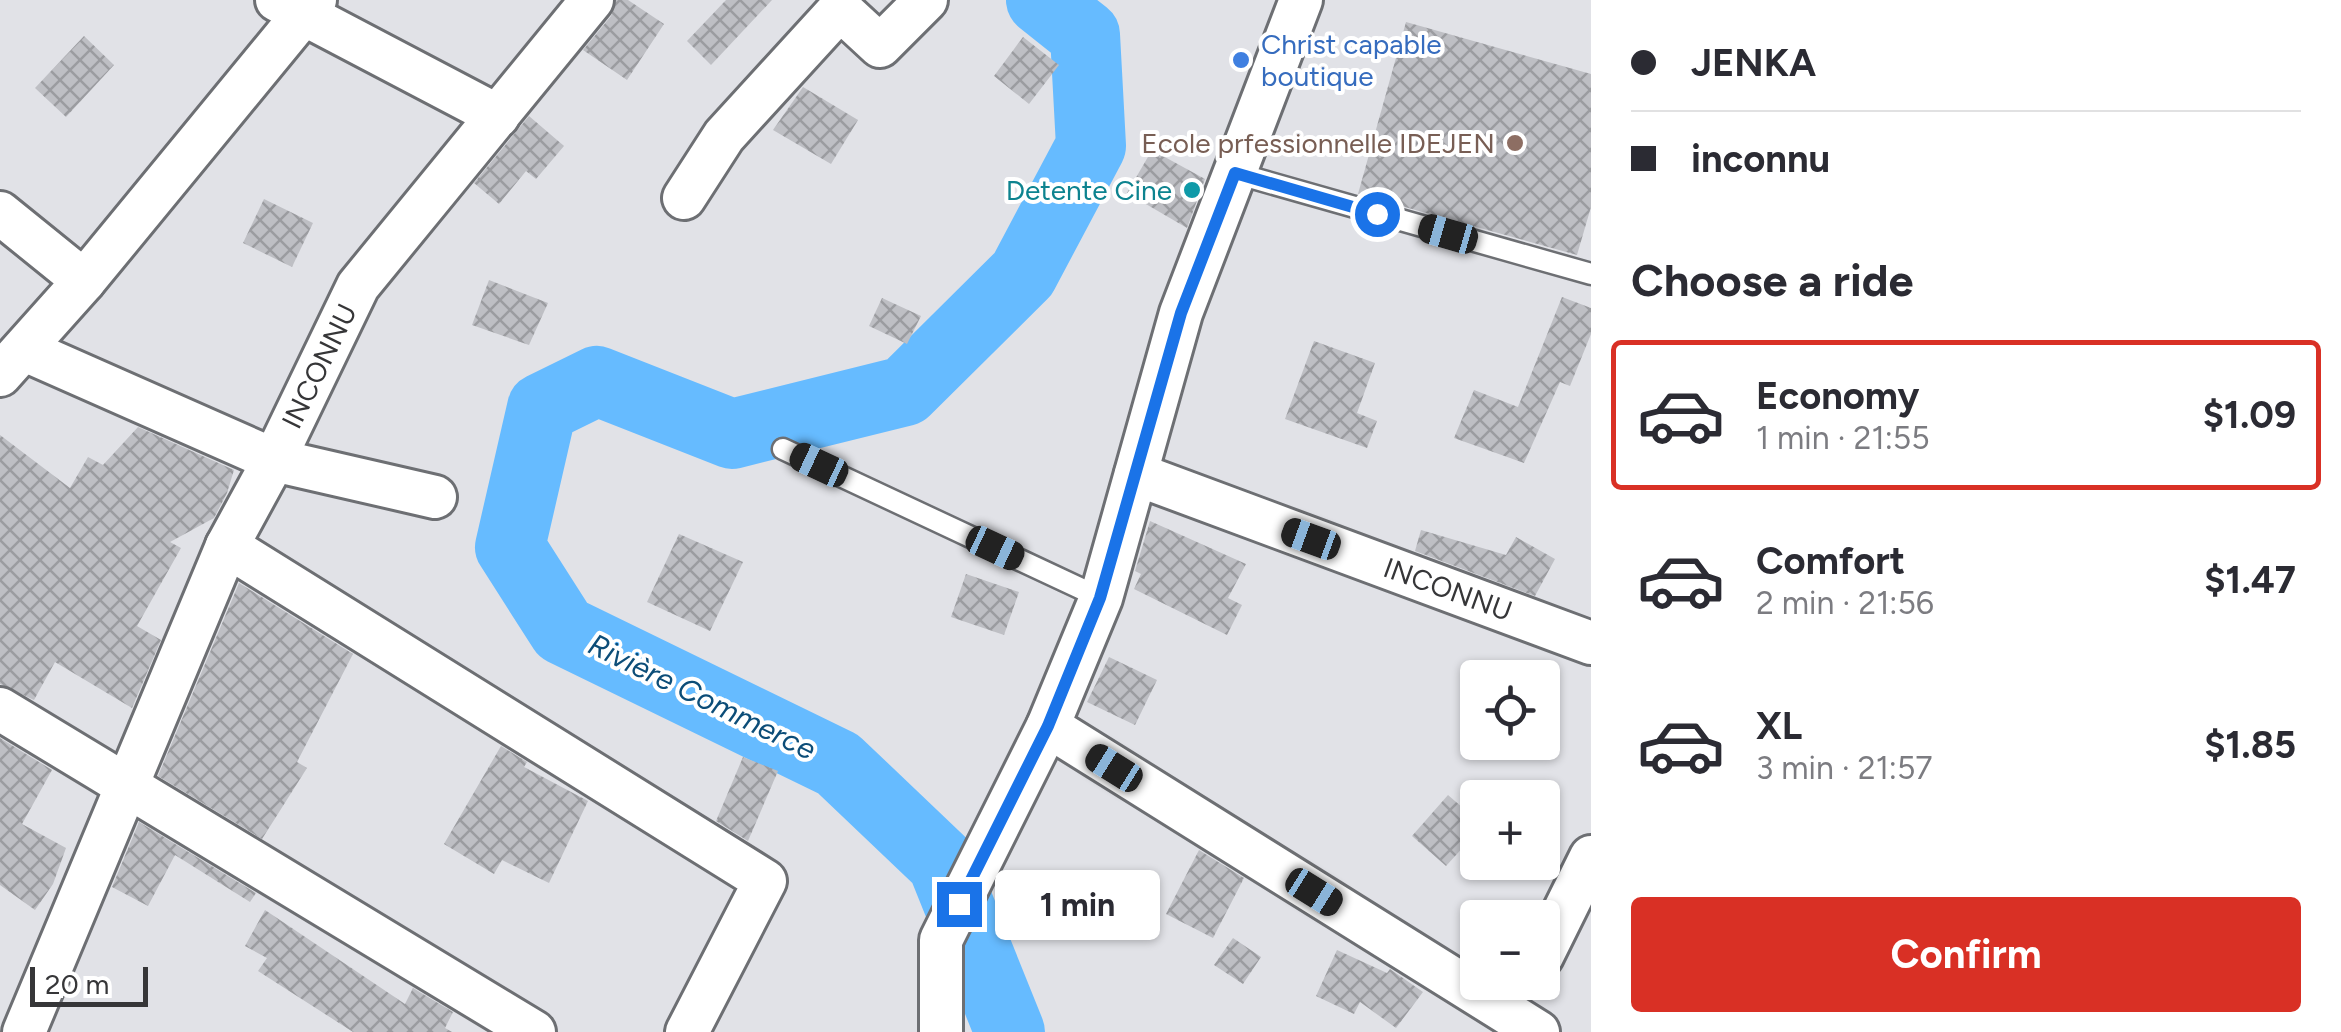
<!DOCTYPE html>
<meta charset="utf-8">
<style>
body{margin:0;font-family:Figtree,sans-serif;background:#f2f2f3;color:#2b2b33;height:100vh;display:flex;flex-direction:column;font-size:38px;white-space:nowrap}
*{box-sizing:border-box;margin:0}
p{font-size:32px;color:#7c7c81}
.icon{flex:none;width:55px;height:55px;fill:none;stroke:currentColor;stroke-width:2;stroke-linecap:round;stroke-linejoin:round}
.map{position:relative;flex:1;overflow:hidden}
.drawer{display:flex;flex-direction:column;background:#fff;width:750px}
.drawer>*{flex:none}
.hud{display:grid;align-content:center;height:220px;padding:0 40px;background:#fff}
.fabs{position:absolute;left:1460px;top:660px;display:grid;gap:20px}
.fabs a{display:grid;place-items:center;width:100px;height:100px;border-radius:10px;background:#fff;box-shadow:0 2px 8px #0004;font-size:50px}
.scale{position:absolute;left:30px;bottom:25px;width:118px;box-sizing:border-box;padding-left:10px;border:5px solid #363638;border-top:0;font-size:28px;line-height:35px;white-space:nowrap;color:#363638;-webkit-text-stroke:8px #fff;paint-order:stroke}
.end{position:absolute;width:45px;height:45px;margin:-22px;border:12px solid #1a73e8;background:#fff;box-shadow:0 0 0 5px #fff}
.from{border-radius:50%}
.bubble{position:absolute;height:70px;border-radius:10px;background:#fff;box-shadow:0 2px 8px #0004;font-size:32px;font-weight:700;line-height:70px;text-align:center}
.car{position:absolute;width:30px;height:60px;margin:-30px -15px;border-radius:12px;box-shadow:0 0 8px 2px #0007;background:linear-gradient(#222 24%,#8ab4d8 0 40%,#222 0 76%,#8ab4d8 0 86%,#222 0)}
.hud b{display:flex;align-items:center;gap:35px;height:95px;font-size:38px}
.hud b+b{border-top:2px solid #e1e1e2}
.hud i{width:25px;height:25px;background:#2b2b33}
ul{padding:0;list-style:none}
li{display:flex;align-items:center;gap:30px;height:150px;margin:0 20px 15px;padding:0 20px;border:5px solid transparent;border-radius:10px}
li div{flex:1}
li b{display:block;font-size:38px}
li em{font-style:normal;font-weight:700}
li.selected{border-color:#d93025}
li>.icon{width:90px;height:90px;stroke-width:1.5}
h2{padding:0 40px;font-size:45px;line-height:120px}
.primary-button{display:flex;gap:20px;margin-top:auto;padding:20px 40px}
.primary-button a{flex:1;height:115px;border-radius:10px;background:#d93025;color:#fff;font-size:40px;font-weight:700;line-height:115px;text-align:center}
main{display:flex;flex:1;min-height:0}
.map>svg:first-child{display:block}
.lines{fill:none;stroke-linecap:round;stroke-linejoin:round}
.river{stroke:#6bf;stroke-width:70}
.building{fill:url(#building-cross-hatch)}
.service-casing{stroke:#6d6f73;stroke-width:25}
.minor-casing{stroke:#6d6f73;stroke-width:48}
.service{stroke:#fff;stroke-width:20}
.minor{stroke:#fff;stroke-width:42}
.route{stroke:#1a73e8;stroke-width:12}
.shop-dot{fill:#3f7fe0;stroke:#fff;stroke-width:4}
.education-dot{fill:#8d6e63;stroke:#fff;stroke-width:4}
.culture-dot{fill:#0f9aa8;stroke:#fff;stroke-width:4}
.labels{text-anchor:middle;stroke-width:8;stroke-linejoin:round;paint-order:stroke}
.shop-label{font-size:28px;fill:#366cbe;stroke:#fff;text-anchor:start}
.education-label{font-size:28px;fill:#785e54;stroke:#fff;text-anchor:end}
.culture-label{font-size:28px;fill:#0d838f;stroke:#fff;text-anchor:end}
.street-label{font-size:28px;fill:#363638;stroke:#fff}
.water-label{font-size:30px;font-style:italic;fill:#0c4d78;stroke:#fff}
</style>
<main>
<div class="map">
<svg width="1591" height="1032" viewBox="0 0 1591 1032">
<defs>
<pattern id="building-cross-hatch" width="8" height="8" patternUnits="userSpaceOnUse" patternTransform="scale(2.5)"><rect width="8" height="8" fill="#bebfc4"/><path d="M0 0l8 8M0 8l8-8" fill="none" stroke="#9b9ca0"/></pattern>
</defs>
<rect width="100%" height="100%" fill="#e1e2e7"/>
<g class="lines">
<path class="river" d="M1010 1032 942 863 838 764 563 630 510 547 542 408 597 381 732 434 905 391 1023 274 1091 146 1085 35 1041 0"/>
</g>
<g class="building">
<path d="M616 0H628L664 24 627 80 583 50 611 16Z"/>
<path d="M726 0H772L711 65 687 41Z"/>
<path d="M1406 22 1591 74V207L1577 255 1358 194Z"/>
<path d="M84 36 114 65 66 117 35 88Z"/>
<path d="M1023 37 1059 65 1029 104 994 76Z"/>
<path d="M803 87 858 120 831 164 773 130Z"/>
<path d="M529 116 564 146 536 179 526 171 499 204 474 183Z"/>
<path d="M1152 150 1205 179 1187 228 1127 193Z"/>
<path d="M264 199 313 223 292 267 243 243Z"/>
<path d="M489 280 548 303 529 345 472 325Z"/>
<path d="M1562 297 1591 308V334L1570 386 1560 382 1524 463 1454 438 1474 390 1518 407Z"/>
<path d="M882 298 921 316 907 344 869 326Z"/>
<path d="M1314 341 1375 363 1357 413 1377 421 1367 448 1285 419Z"/>
<path d="M138 427 234 470 227 493 214 518 170 542 181 548 137 626 161 640 132 708 55 662 34 700 0 684V435L70 488 88 457 103 465Z"/>
<path d="M1150 521 1246 564 1228 598 1242 605 1227 635 1134 589 1141 574 1135 571Z"/>
<path d="M1421 530 1506 555 1516 537 1555 559 1535 596 1415 551Z"/>
<path d="M679 534 743 562 710 631 647 602Z"/>
<path d="M966 574 1019 592 1004 635 951 617Z"/>
<path d="M239 583 353 654 297 762 307 768 262 839 158 776Z"/>
<path d="M1109 657 1157 680 1135 725 1087 702Z"/>
<path d="M0 738 52 770 22 824 66 848 53 884 35 910 0 885Z"/>
<path d="M501 746 527 762 524 767 588 801 549 883 502 860 494 874 444 844Z"/>
<path d="M743 757 778 771 748 841 716 821Z"/>
<path d="M1448 795 1478 821V831L1446 866 1412 836Z"/>
<path d="M139 822 256 893 250 902 175 855 148 906 112 887Z"/>
<path d="M1199 850 1244 878 1213 938 1166 914Z"/>
<path d="M265 910 405 1004 413 988 453 1012 445 1028 452 1032H353L258 971 267 958 245 946Z"/>
<path d="M1233 938 1261 957 1243 984 1214 965Z"/>
<path d="M1337 950 1387 973 1390 969 1423 992 1396 1028 1360 1002 1354 1014 1316 996Z"/>
</g>
<g class="lines">
<defs>
<g id="service">
<path d="M1235 173 1591 274"/>
<path d="M783 449 1101 598"/>
</g>
<g id="minor">
<path d="M277 0 498 116"/>
<path d="M684 198 724 136 840 9 880 46 926 0"/>
<path d="M0 213 84 281"/>
<path d="M25 350 274 460 435 497"/>
<path d="M0 375 84 281 315 0"/>
<path d="M1136 474 1591 643"/>
<path d="M227 546 765 881 687 1032"/>
<path d="M0 709 534 1032"/>
<path d="M1048 726 1538 1032"/>
<path d="M1542 956 1591 857"/>
<path d="M24 1032 227 546 274 460 358 286 592 0"/>
<path d="M941 1032V940L1048 726 1101 598 1181 313 1301 0"/>
</g>
</defs>
<use href="#service" class="service-casing"/>
<use href="#minor" class="minor-casing"/>
<use href="#service" class="service"/>
<use href="#minor" class="minor"/>
</g>
<g class="lines">
<path class="route" d="M959 904 1048 726 1100 598 1181 313 1235 173 1377 214"/>
</g>
<circle class="shop-dot" cx="1241" cy="60" r="10"/>
<circle class="education-dot" cx="1515" cy="143" r="10"/>
<circle class="culture-dot" cx="1192" cy="190" r="10"/>
<g class="labels">
<g class="shop-label">
<text x="1261" y="54">Christ capable<tspan x="1261" dy="32">boutique</tspan></text>
</g>
<g class="education-label">
<text x="1495" y="153">Ecole prfessionnelle IDEJEN</text>
</g>
<g class="culture-label">
<text x="1172" y="200">Detente Cine</text>
</g>
<g class="street-label">
<text transform="translate(319 366) rotate(-64)" y="10">INCONNU</text>
<text transform="translate(1448 589) rotate(20)" y="10">INCONNU</text>
</g>
<g class="water-label">
<text transform="translate(702 697) rotate(26)" y="10">Rivière Commerce</text>
</g>
</g>
</svg>
<div class="fabs">
<a><svg class="icon" aria-label="locate" viewBox="0 0 24 24"><circle cx="12" cy="12" r="6"/><path d="M12 2v4M12 18v4M2 12h4M18 12h4"/></svg></a>
<a>+</a>
<a>−</a>
</div>
<div class="scale">20 m</div>
<i class="end from" style="left:1377px;top:214px"></i>
<i class="end" style="left:959px;top:904px"></i>
<div class="bubble" style="left:995px;top:870px;width:165px">1 min</div>
<i class="car" style="left:1448px;top:234px;rotate:286deg"></i>
<i class="car" style="left:819px;top:465px;rotate:295deg"></i>
<i class="car" style="left:1311px;top:539px;rotate:290deg"></i>
<i class="car" style="left:995px;top:548px;rotate:115deg"></i>
<i class="car" style="left:1114px;top:768px;rotate:302deg"></i>
<i class="car" style="left:1314px;top:892px;rotate:122deg"></i>
</div>
<section class="drawer">
<div class="hud">
<b><i class="from"></i>JENKA</b>
<b><i></i>inconnu</b>
</div>
<h2>Choose a ride</h2>
<ul>
<li class="selected"><svg class="icon" aria-label="car" viewBox="0 0 24 24"><path d="M5 17H2v-5l4-1 3-4h7l3 4 3 1v5h-3M9 17h6M6 11h13"/><circle cx="7" cy="17" r="2"/><circle cx="17" cy="17" r="2"/></svg><div><b>Economy</b><p>1 min · 21:55</p></div><em>$1.09</em></li>
<li><svg class="icon" aria-label="car" viewBox="0 0 24 24"><path d="M5 17H2v-5l4-1 3-4h7l3 4 3 1v5h-3M9 17h6M6 11h13"/><circle cx="7" cy="17" r="2"/><circle cx="17" cy="17" r="2"/></svg><div><b>Comfort</b><p>2 min · 21:56</p></div><em>$1.47</em></li>
<li><svg class="icon" aria-label="car" viewBox="0 0 24 24"><path d="M5 17H2v-5l4-1 3-4h7l3 4 3 1v5h-3M9 17h6M6 11h13"/><circle cx="7" cy="17" r="2"/><circle cx="17" cy="17" r="2"/></svg><div><b>XL</b><p>3 min · 21:57</p></div><em>$1.85</em></li>
</ul>
<div class="primary-button"><a>Confirm</a></div>
</section>
</main>
